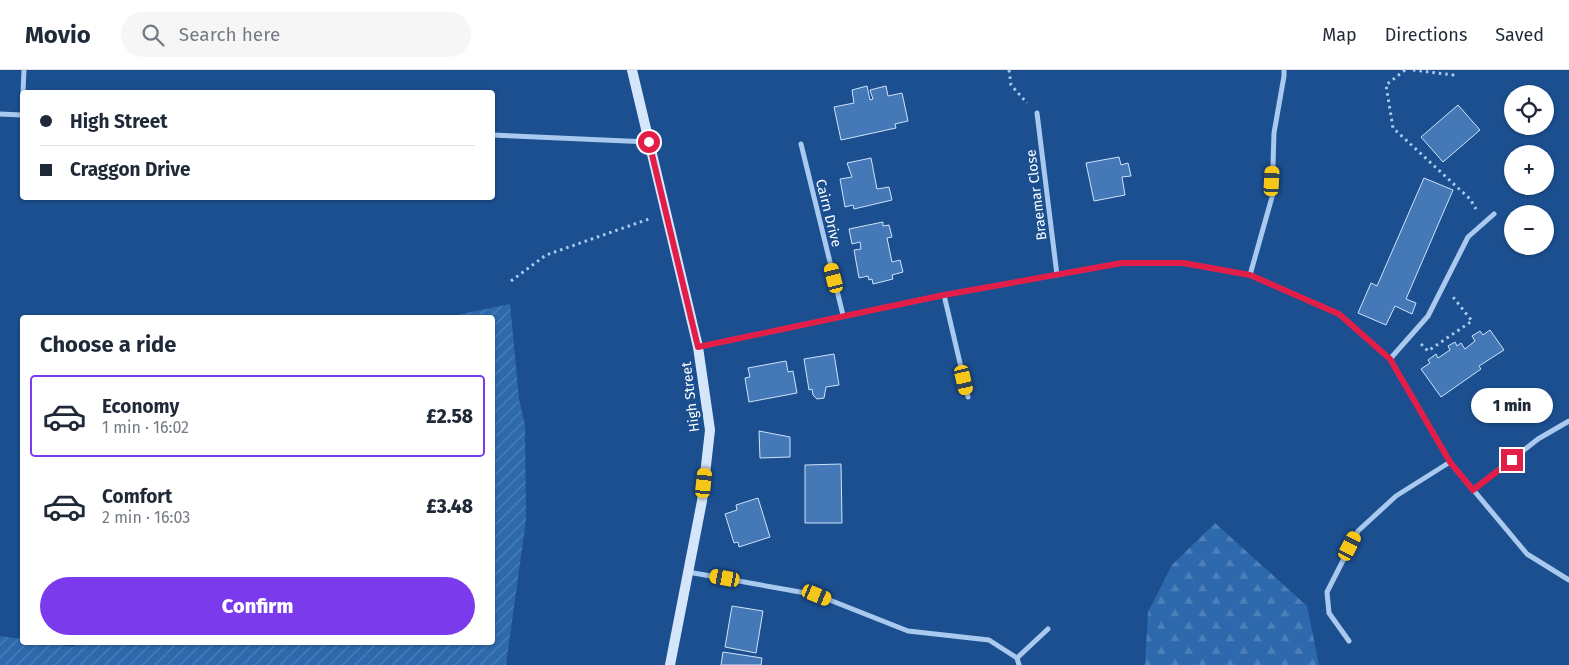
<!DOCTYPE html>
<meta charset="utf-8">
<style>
body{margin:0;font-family:"Fira Sans",sans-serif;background:#f6f6f7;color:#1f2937;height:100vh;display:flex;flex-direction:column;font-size:19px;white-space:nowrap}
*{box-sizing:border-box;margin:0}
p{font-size:16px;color:#747a83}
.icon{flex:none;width:28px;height:28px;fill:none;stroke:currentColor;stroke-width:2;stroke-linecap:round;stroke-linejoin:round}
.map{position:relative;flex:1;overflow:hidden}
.drawer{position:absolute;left:20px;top:245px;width:475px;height:330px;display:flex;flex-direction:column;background:#fff;border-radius:5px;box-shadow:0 1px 4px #0004}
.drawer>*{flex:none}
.hud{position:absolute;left:20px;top:20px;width:475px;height:110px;border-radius:5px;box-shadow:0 1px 4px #0004;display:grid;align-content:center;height:110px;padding:0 20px;background:#fff}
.controls{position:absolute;left:1504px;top:15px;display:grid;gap:10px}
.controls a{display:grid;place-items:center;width:50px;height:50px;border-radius:50%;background:#fff;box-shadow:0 1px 4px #0004;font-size:25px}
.end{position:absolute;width:22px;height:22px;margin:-11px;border:6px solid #e11d48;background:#fff;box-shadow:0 0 0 2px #fff}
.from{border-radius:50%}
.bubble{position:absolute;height:35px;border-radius:18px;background:#fff;box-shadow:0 1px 4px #0004;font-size:16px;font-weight:800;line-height:35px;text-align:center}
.car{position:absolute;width:15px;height:30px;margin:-15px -8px;border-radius:6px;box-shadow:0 0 4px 1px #0007;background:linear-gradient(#f5c518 24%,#345 0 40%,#f5c518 0 76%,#345 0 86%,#f5c518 0)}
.hud b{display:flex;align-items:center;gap:18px;height:48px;font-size:19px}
.hud b+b{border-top:1px solid #e0e1e3}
.hud i{width:12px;height:12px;background:#1f2937}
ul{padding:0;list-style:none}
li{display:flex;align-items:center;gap:15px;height:82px;margin:0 10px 8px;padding:0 10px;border:2px solid transparent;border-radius:5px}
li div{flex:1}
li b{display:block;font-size:19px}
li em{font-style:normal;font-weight:800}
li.active{border-color:#7c3aed}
li>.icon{width:45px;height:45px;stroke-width:1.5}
h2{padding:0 20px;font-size:22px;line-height:60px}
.button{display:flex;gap:10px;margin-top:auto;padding:10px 20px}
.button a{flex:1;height:58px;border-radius:30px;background:#7c3aed;color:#fff;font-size:20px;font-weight:800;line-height:58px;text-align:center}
header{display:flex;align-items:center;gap:30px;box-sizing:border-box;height:70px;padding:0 25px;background:#fff;border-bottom:1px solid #e0e1e3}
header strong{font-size:24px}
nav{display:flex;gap:28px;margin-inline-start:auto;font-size:18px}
.search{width:350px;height:45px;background:#f6f6f7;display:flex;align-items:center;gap:12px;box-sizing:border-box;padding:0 18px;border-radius:28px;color:#747a83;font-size:19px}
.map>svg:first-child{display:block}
.forest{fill:url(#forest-firs)}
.garden{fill:url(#garden-furrows)}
.building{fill:#4478b7;stroke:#cfe3fa}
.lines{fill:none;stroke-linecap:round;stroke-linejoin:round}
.path{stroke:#a9c9ee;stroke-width:3;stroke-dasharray:2.5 4;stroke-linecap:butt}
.street{stroke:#a9c9ee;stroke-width:5}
.secondary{stroke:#d6e6fa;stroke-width:10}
.route{stroke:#e11d48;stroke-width:6}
.labels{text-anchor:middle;stroke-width:5;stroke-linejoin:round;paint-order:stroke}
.street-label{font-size:14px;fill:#fff;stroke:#1b4f8f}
</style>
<header>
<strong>Movio</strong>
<div class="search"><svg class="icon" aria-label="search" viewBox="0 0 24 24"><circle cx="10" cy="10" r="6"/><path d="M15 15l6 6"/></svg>Search here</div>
<nav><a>Map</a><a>Directions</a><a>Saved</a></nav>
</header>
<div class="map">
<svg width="1569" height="595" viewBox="0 0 1569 595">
<defs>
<pattern id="forest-firs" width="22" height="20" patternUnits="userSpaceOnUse" patternTransform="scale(1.25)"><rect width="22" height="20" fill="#2e69ad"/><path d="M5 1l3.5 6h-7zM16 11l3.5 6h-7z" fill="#4d80b9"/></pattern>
<pattern id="garden-furrows" width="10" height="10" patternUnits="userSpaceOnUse" patternTransform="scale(1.25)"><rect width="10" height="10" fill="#2e69ad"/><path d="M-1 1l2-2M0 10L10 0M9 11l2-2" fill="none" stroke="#4d80b9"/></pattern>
</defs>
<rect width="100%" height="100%" fill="#1b4f8f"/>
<path class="forest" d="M1215 453 1307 536 1319 595H1145L1148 542 1172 495Z"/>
<path class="garden" d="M510 234 519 329 525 355 526 450 506 595H0V566L22 569V572L47 573 74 577 76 572H492V248L456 247 457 245Z"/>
<g class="building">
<path d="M867 16 870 30 873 29 870 20 886 16 888 26 902 23 908 51 895 54 896 58 841 70 834 37 854 33 852 20Z"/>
<path d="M1458 35 1480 60 1443 92 1421 67Z"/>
<path d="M1119 87 1121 95 1128 93 1131 106 1122 107 1125 125 1094 131 1086 93Z"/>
<path d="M871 88 877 119 889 117 892 130 854 139 853 135 845 137 840 109 852 107 847 93Z"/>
<path d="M1424 108 1453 120 1406 229 1416 233 1412 244 1395 236 1386 255 1358 243 1371 213 1377 216Z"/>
<path d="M883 152V156L889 155 892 167 887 168 892 192 900 190 903 202 892 205 893 209 873 214 872 209 869 210 868 206 859 208 854 180 861 179 860 172 852 174 849 159Z"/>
<path d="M1490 260 1504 280 1479 296 1481 299 1441 327 1421 299 1430 293 1428 290 1436 284 1438 288 1450 280 1448 276 1455 272 1457 276 1461 273 1465 279 1475 271 1472 266 1480 261 1483 265Z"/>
<path d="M834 284 839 315 826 317 824 328 817 329 813 325 812 319 809 320 804 289Z"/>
<path d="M786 291 788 302 793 301 797 323 749 332 745 308 750 307 748 298Z"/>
<path d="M759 361 790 367V387L760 388Z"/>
<path d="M841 394 842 453H805V395Z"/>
<path d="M758 428 770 467 739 477 738 472 734 473 725 444 737 440 736 435Z"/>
<path d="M732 536 763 541 756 583 725 577Z"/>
<path d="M723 582 762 588 761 595H721Z"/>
</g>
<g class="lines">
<g class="path">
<path d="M1009 0 1011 15 1027 33"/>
<path d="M1405 0 1386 15 1393 58 1470 129 1476 139"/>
<path d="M1413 0 1453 5 1452 0"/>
<path d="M511 211 546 185 649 149"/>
<path d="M1421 274 1428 281 1472 251 1453 227"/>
</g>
<g class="street">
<path d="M23 22 24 0"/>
<path d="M1037 43 1057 205"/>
<path d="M0 44 22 45"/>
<path d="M492 65 649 72"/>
<path d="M801 74 843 245"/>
<path d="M1250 205 1272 127 1274 63 1284 6V0"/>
<path d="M944 225 968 327"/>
<path d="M698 277 944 225 1122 193H1183L1250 205 1339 244 1390 289 1450 392 1527 484 1569 510"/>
<path d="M1390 289 1428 246 1468 167 1494 144"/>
<path d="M1473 420 1538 369 1569 351"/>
<path d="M688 502 817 525 908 561 989 570 1017 588 1019 595"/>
<path d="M1349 571 1329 543 1327 522 1358 461 1396 426 1450 392"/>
<path d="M1017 588 1048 559"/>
</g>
<path class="secondary" d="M632 0 698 277 710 360 702 431 670 595"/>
</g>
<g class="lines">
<path class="route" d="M649 72 698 277 944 225 1122 193H1183L1250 205 1339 244 1390 289 1450 392 1473 420 1512 390"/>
</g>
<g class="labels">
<g class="street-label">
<text transform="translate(1036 125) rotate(-97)" y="5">Braemar Close</text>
<text transform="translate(829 143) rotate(76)" y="5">Cairn Drive</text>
<text transform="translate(690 327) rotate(-97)" y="5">High Street</text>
</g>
</g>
</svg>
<div class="controls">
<a><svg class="icon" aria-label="locate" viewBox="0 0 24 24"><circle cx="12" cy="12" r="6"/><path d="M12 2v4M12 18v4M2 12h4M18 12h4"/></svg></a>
<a>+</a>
<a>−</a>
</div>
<i class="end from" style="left:649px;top:72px"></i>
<i class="end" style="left:1512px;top:390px"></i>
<div class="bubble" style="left:1471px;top:318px;width:82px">1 min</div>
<i class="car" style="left:1272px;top:111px;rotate:3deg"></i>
<i class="car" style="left:834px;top:208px;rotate:346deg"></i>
<i class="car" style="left:964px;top:310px;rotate:167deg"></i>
<i class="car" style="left:704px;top:413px;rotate:6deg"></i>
<i class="car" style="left:1350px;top:476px;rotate:27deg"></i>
<i class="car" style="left:725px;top:508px;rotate:280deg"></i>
<i class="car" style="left:817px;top:525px;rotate:112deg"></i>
<div class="hud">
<b><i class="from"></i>High Street</b>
<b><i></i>Craggon Drive</b>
</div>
<section class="drawer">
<h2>Choose a ride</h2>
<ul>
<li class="active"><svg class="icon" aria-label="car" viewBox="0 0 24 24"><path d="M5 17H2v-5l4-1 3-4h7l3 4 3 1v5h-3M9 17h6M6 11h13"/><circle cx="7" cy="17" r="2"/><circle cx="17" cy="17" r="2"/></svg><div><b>Economy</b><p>1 min · 16:02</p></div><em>£2.58</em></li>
<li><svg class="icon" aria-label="car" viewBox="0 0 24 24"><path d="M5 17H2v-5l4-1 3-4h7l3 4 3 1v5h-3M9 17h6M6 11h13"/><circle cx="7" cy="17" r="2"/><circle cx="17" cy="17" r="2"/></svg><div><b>Comfort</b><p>2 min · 16:03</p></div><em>£3.48</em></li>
</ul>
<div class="button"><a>Confirm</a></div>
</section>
</div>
